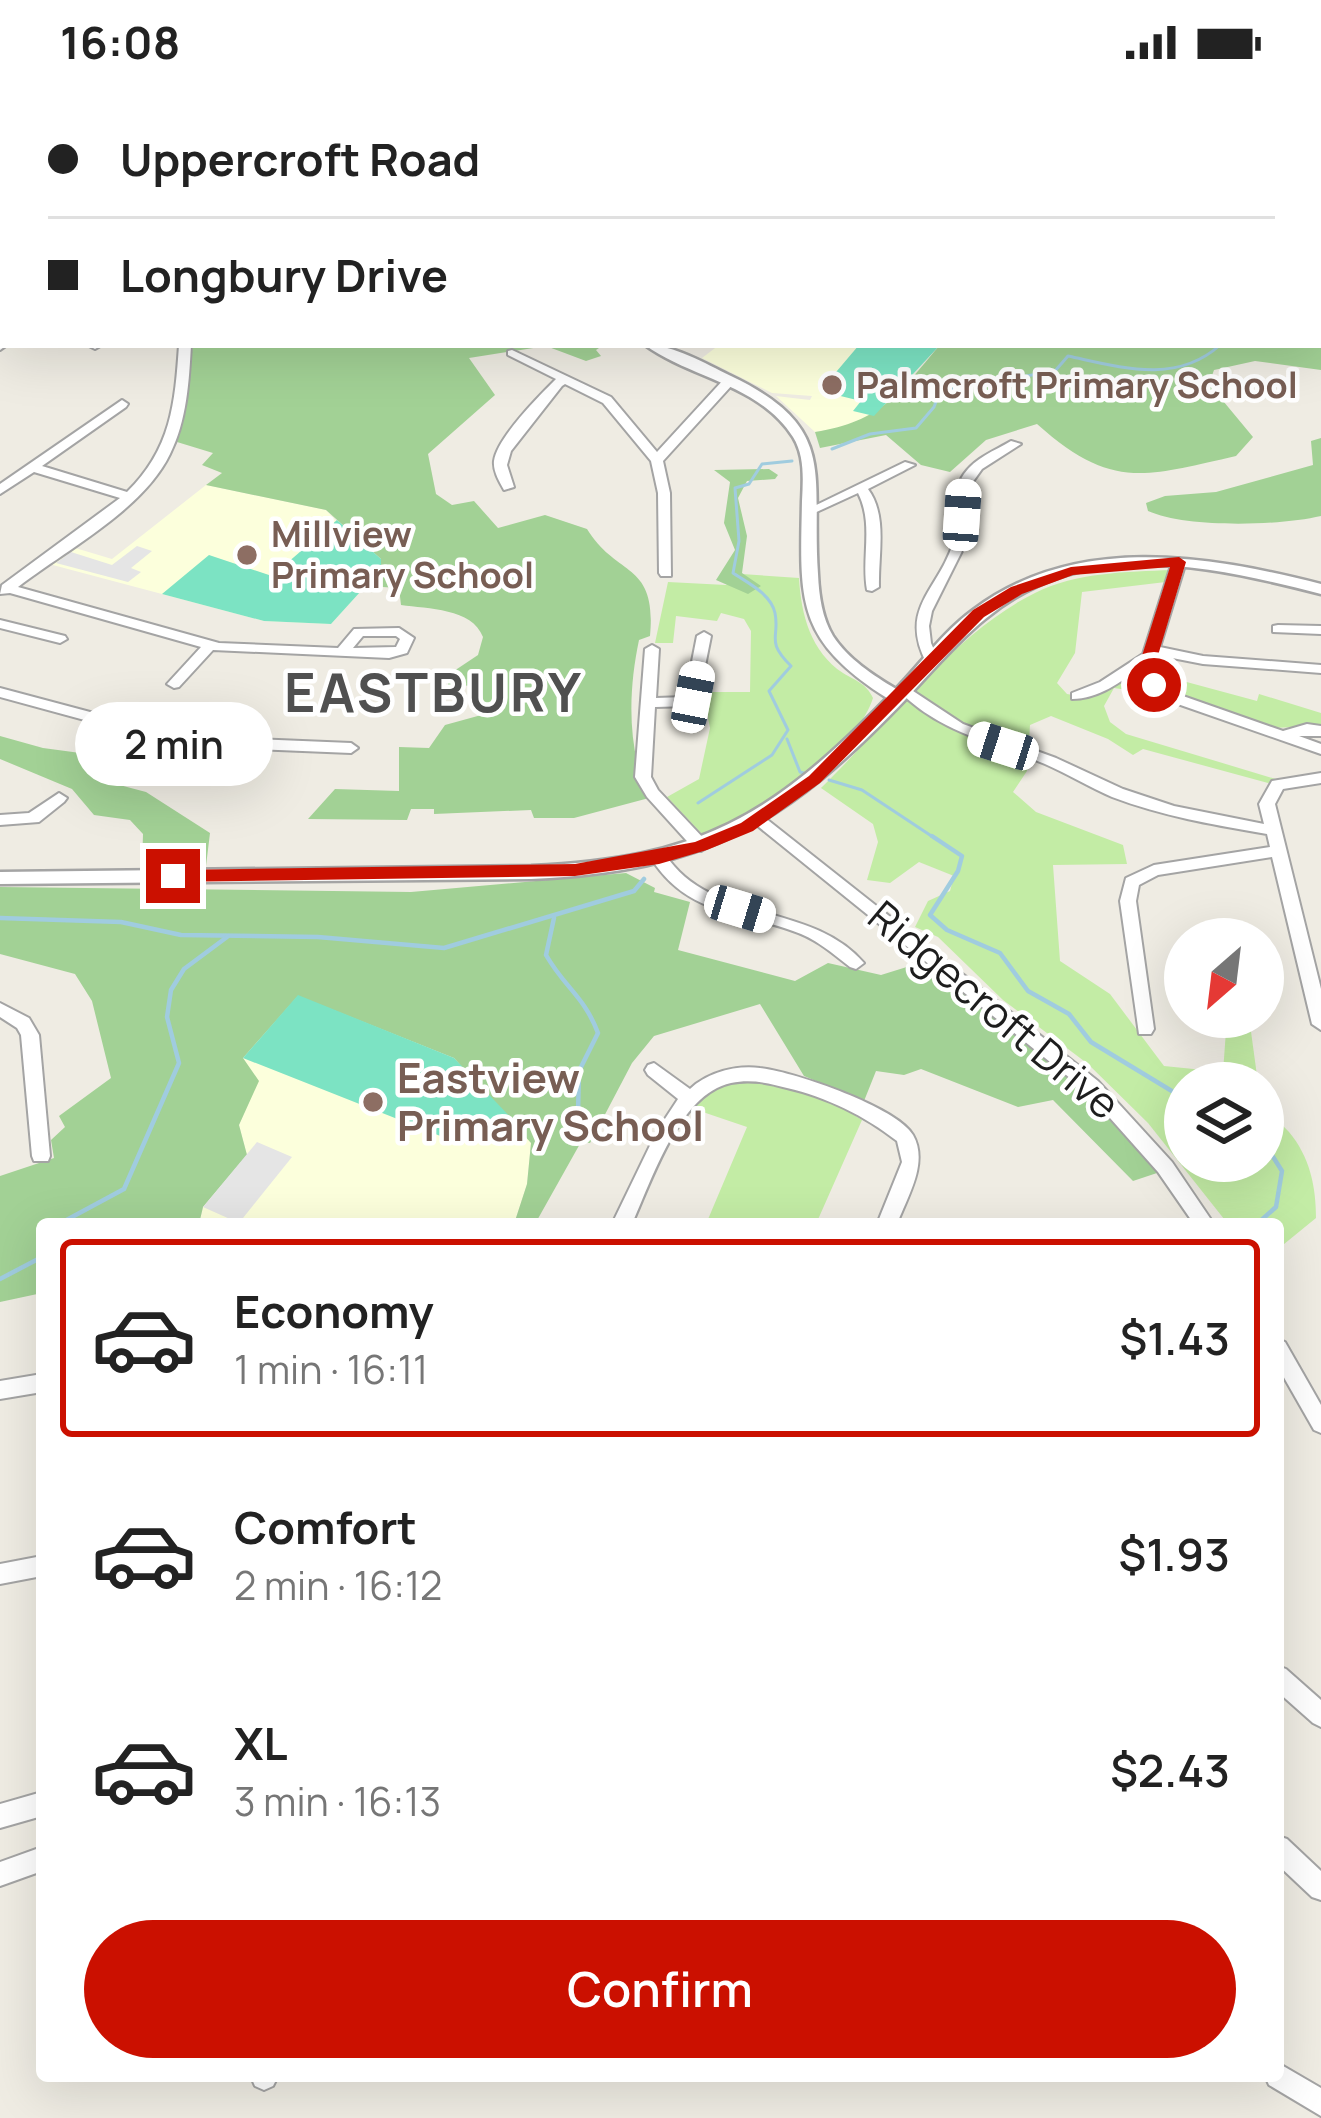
<!DOCTYPE html>
<meta charset="utf-8">
<style>
body{margin:0;font-family:Manrope,sans-serif;background:#f6f6f6;color:#222;height:100vh;display:flex;flex-direction:column;font-size:45px;white-space:nowrap}
*{box-sizing:border-box;margin:0}
p{font-size:39px;color:#767676}
.icon{flex:none;width:66px;height:66px;fill:none;stroke:currentColor;stroke-width:2;stroke-linecap:round;stroke-linejoin:round}
.map{position:relative;flex:1;overflow:hidden}
.details{position:absolute;left:36px;top:1134px;width:1248px;height:864px;display:flex;flex-direction:column;background:#fff;border-radius:12px;box-shadow:0 12px 48px #0002}
.details>*{flex:none}
.top-card{position:absolute;left:0px;top:0px;width:1323px;height:264px;box-shadow:0 12px 48px #0002;display:grid;align-content:center;height:264px;padding:0 48px;background:#fff}
.needle{width:78px;rotate:208deg}
.buttons{position:absolute;left:1164px;top:834px;display:grid;gap:24px}
.buttons a{display:grid;place-items:center;width:120px;height:120px;border-radius:50%;background:#fff;box-shadow:0 12px 48px #0002;font-size:60px}
.end{position:absolute;width:54px;height:54px;margin:-27px;border:15px solid #cb1000;background:#fff;box-shadow:0 0 0 6px #fff}
.from{border-radius:50%}
.bubble{position:absolute;height:84px;border-radius:42px;background:#fff;box-shadow:0 12px 48px #0002;font-size:39px;font-weight:600;line-height:84px;text-align:center}
.car{position:absolute;width:36px;height:72px;margin:-36px -18px;border-radius:15px;box-shadow:0 0 9px 3px #0007;background:linear-gradient(#fff 24%,#345 0 40%,#fff 0 76%,#345 0 86%,#fff 0)}
.top-card b{display:flex;align-items:center;gap:42px;height:114px;font-size:45px}
.top-card b+b{border-top:3px solid #e0e0e0}
.top-card i{width:30px;height:30px;background:#222}
ul{padding:21px 0 0;list-style:none}
li{display:flex;align-items:center;gap:36px;height:198px;margin:0 24px 18px;padding:0 24px;border:6px solid transparent;border-radius:12px}
li div{flex:1}
li b{display:block;font-size:45px}
li em{font-style:normal;font-weight:600}
li.current{border-color:#cb1000}
li>.icon{width:108px;height:108px;stroke-width:1.5}
.action{display:flex;gap:24px;margin-top:auto;padding:24px 48px}
.action a{flex:1;height:138px;border-radius:72px;background:#cb1000;color:#fff;font-size:48px;font-weight:600;line-height:138px;text-align:center}
.status{display:flex;justify-content:space-between;align-items:center;height:84px;padding:0 60px;background:#fff;direction:ltr}
.status svg{height:33px;fill:currentColor}
.map>svg:first-child{display:block}
.education{fill:#fcffdc}
.grass{fill:#c3eca5}
.forest{fill:#a2d195}
.pitch{fill:#7ce3c3}
.parking{fill:#e5e5e5}
.lines{fill:none;stroke-linecap:round;stroke-linejoin:round}
.stream-far1{stroke:#a0ccdf;stroke-width:3}
.stream{stroke:#a0ccdf;stroke-width:4.5}
.river{fill:#a0ccdf;fill-rule:evenodd}
.minor-casing{stroke:#a4a4a4;stroke-width:4}
.tertiary-casing{stroke:#a4a4a4;stroke-width:5}
.minor{fill:#fff;fill-rule:evenodd}
.tertiary{fill:#fff;fill-rule:evenodd}
.route{fill:#cb1000}
.education-dot{fill:#8d6e63;stroke:#fff;stroke-width:4.5}
.labels{text-anchor:middle;stroke-width:9;stroke-linejoin:round;paint-order:stroke}
.far-education-label{font-size:36px;font-weight:bold;fill:#785e54;stroke:#fff;text-anchor:start}
.street-label{font-size:42px;fill:#1d1d1d;stroke:#fff}
.education-label{font-size:42px;font-weight:bold;fill:#785e54;stroke:#fff;text-anchor:start}
.district-label{font-size:54px;font-weight:bold;letter-spacing:3px;fill:#505050;stroke:#fff}
</style>
<div class="status"><b>16:08</b><svg viewBox="0 0 49 12"><path d="M0 12V9h3v3zM5 12V6h3v6zM10 12V3h3v9zM15 12V0h3v12zM26 1h20v11H26zM47 4h2v5h-2z"/></svg></div>
<div class="map">
<svg width="1321" height="2034" viewBox="0 0 1321 2034">
<rect width="100%" height="100%" fill="#efece3"/>
<g class="education">
<path d="M719 261H940L874 332 854 342 815 348 776 312 810 316 812 312 772 309 702 274Z"/>
<path d="M206 401 326 426 381 485 331 540 264 537 49 480 72 463 112 475Z"/>
<path d="M298 911 416 955 516 1039 531 1059 527 1100 514 1140H199L203 1123 247 1071 239 1041 258 997 243 974Z"/>
</g>
<g class="grass">
<path d="M1172 486 1174 497 1082 508 1075 569 1057 599 1067 610 1090 614 1110 599 1127 598 1139 586 1146 588 1149 602 1134 607 1114 604 1104 622 1110 638 1126 650 1279 696 1268 699 1143 665 1133 671 1108 655 1051 632 1030 641 1027 687 1013 708 1036 728 1123 761 1127 780 1053 781 1060 877 1110 910 1164 982 1223 988 1227 933H1249L1258 999H1185V1077H1263V1017C1270 1031 1279 1037 1289 1048 1310 1073 1316 1103 1316 1134L1278 1165V1140H1228L1148 1039 1088 980 1003 916 938 853 915 843 928 817 950 807 954 792 919 778 890 799 867 796 878 758 873 740 821 704C885 642 955 548 1035 509 1077 488 1126 488 1172 486Z"/>
<path d="M742 490 799 494C801 531 811 568 843 589 856 597 866 599 873 614 855 671 756 729 703 751L667 713 699 695 710 644 703 608H750L751 547 744 535 721 529 717 537 676 532 673 559H655L668 498 726 501Z"/>
<path d="M1157 590 1257 617 1259 610 1321 629V642L1272 644 1164 609Z"/>
<path d="M725 994C774 996 822 1009 862 1036L816 1140H706L747 1043 691 1024 696 1015Z"/>
</g>
<g class="forest">
<path d="M1321 226V286L1255 277 1214 286 1209 300 1253 353 1236 372C1144 393 1111 406 1037 340L986 356 950 388 921 381 886 351 820 364 815 348C882 337 897 311 940 261H1320Z"/>
<path d="M193 261 602 262 596 266 601 272 586 277 546 262 469 274 495 311 428 370 436 410 452 421 474 417 498 444 545 431 587 445C617 494 657 477 650 552L639 556C628 608 627 665 649 714L574 734H534L531 726 434 730V725H411L407 736 308 735 335 705 399 707V663L429 664 445 641 485 630 481 602 448 601V591L478 571 483 553C472 524 428 525 401 521L399 504 366 502 381 485V475L326 426 206 401 222 389 202 381 213 369 177 358Z"/>
<path d="M1321 354V432C1278 442 1186 444 1148 427L1146 419 1165 412 1216 408 1313 381 1311 357Z"/>
<path d="M769 385 778 391 775 395 747 397 738 414 747 452 742 489 761 502 748 510 716 496 735 466 724 439 730 398 714 386Z"/>
<path d="M0 652 43 664 110 673 112 699 146 708 210 749 206 782H142L143 750 130 736 94 731 72 705 0 675Z"/>
<path d="M626 789 655 804 654 808 690 818 678 866 795 897 828 879 881 891 926 877 1112 1028 1160 1088 1133 1097 1053 1016 1018 1023 921 985 904 991 876 987 864 1017 804 992 760 920 654 952 632 979 590 1059 581 1058 535 1140H514L527 1100 531 1059 454 974 298 912 243 974 259 997 239 1041 247 1071 203 1123 199 1140H42V1209L0 1218V1092L54 1074 51 1056 65 1043 59 1032 111 994 92 917 75 890 0 870V803L411 808Z"/>
</g>
<g class="pitch">
<path d="M859 261H940L874 332 853 327 861 317 820 307Z"/>
<path d="M337 436 381 475V485L331 540 264 537 162 510 209 471 272 492Z"/>
<path d="M298 911 454 974 516 1039 509 1048 472 1034 453 1057 243 974Z"/>
</g>
<g class="parking">
<path d="M137 462 152 467 131 484 141 488 128 498 56 479 71 468 112 481Z"/>
<path d="M257 1058 292 1073 239 1139 203 1123Z"/>
</g>
<g class="lines">
<g class="stream-far1">
<path d="M800 3 804 0"/>
<path d="M832 365 870 350 916 344 934 323 940 307 1055 287 1068 272C1120 283 1176 301 1220 261"/>
<path d="M787 655 800 688 807 690"/>
<path d="M829 696 862 706 936 755"/>
<path d="M698 719 772 671 788 646 769 607 791 582C765 556 780 554 775 529 771 510 748 499 733 489L739 457 735 404 749 400 762 380 792 377"/>
</g>
<g class="stream">
<path d="M932 752 962 772 958 787 930 831 947 846 1000 869 1028 907 1069 930 1091 958 1185 1015"/>
<path d="M0 834 121 838 181 851 318 853 444 864 634 807 644 795"/>
<path d="M554 834 546 871C565 904 584 912 598 949L579 987 578 1030"/>
<path d="M59 1140 124 1105 179 979 167 933 171 906 184 885 227 853"/>
<path d="M1257 1140 1276 1123 1282 1087 1263 1057"/>
<path d="M0 1195 42 1173"/>
</g>
<rect class="river" x="1320" y="240" width="1" height="10"/>
<defs>
<g id="minor">
<path d="M380 0H390L388 3H378Z"/>
<path d="M432 0H442L439 3H429Z"/>
<path d="M484 0H494L492 3H482Z"/>
<path d="M554 0H597L605 3H562Z"/>
<path d="M828 0H839L836 3H825Z"/>
<path d="M904 0H914L912 3H902Z"/>
<path d="M974 0H985L982 3H971Z"/>
<rect x="1320" y="69" width="1" height="6"/>
<path d="M3 145V151L0 152V146Z"/>
<rect x="0" y="214" width="3" height="7"/>
<path d="M0 253H3V261H7L0 266Z"/>
<path d="M102 261 95 265 89 262 90 261Z"/>
<path d="M179 261H191C189 297 187 336 170 370 143 426 66 466 18 503L219 559 338 564 354 545 399 544 414 554 407 569 389 574 213 566 179 603 174 604 167 600 201 563 10 509 0 510 2 501 120 414 34 388 0 410V400L122 316 128 320 126 323 42 382 127 408C171 365 175 320 179 261ZM363 552H396L400 555 396 563 353 564Z"/>
<path d="M512 266 611 313 657 368 725 294H733V300L663 377 670 409 671 492H661L659 489 658 409 651 377 603 319 565 300 562 302 511 367 507 381 514 403 504 406C499 397 493 387 494 377 497 354 539 312 556 295L508 271V267Z"/>
<path d="M1011 357 1021 360 982 385 972 399 967 457 932 527 929 542 931 559 939 577 937 580H927C897 523 940 506 954 456 959 435 950 410 964 390 975 374 994 367 1011 357Z"/>
<path d="M905 378 915 381 868 405C888 432 878 471 879 503L872 507 867 506C861 474 874 440 858 409L810 431 804 427Z"/>
<path d="M1179 474 1186 478 1160 563 1203 572 1321 581V589L1203 580 1157 571 1155 578 1163 605 1283 647 1307 640 1321 642V652H1299L1321 660V670L1152 611 1142 583C1120 598 1099 615 1072 615V609L1100 598 1143 570 1172 478Z"/>
<path d="M0 536 65 552 67 555 60 559 0 544Z"/>
<path d="M1278 541 1321 542V550L1273 548V542Z"/>
<path d="M704 548 711 552 698 617 691 622 655 623 651 693 658 706 707 758 709 762 701 767 695 766 647 713 635 693 645 565 652 561 659 565 656 614 685 613 697 552Z"/>
<path d="M904 601 963 640 1056 674 1123 705 1174 722 1264 740 1259 720 1272 697 1321 689V699L1283 705 1275 720 1321 905V946L1312 940 1272 773 1158 791 1139 801 1136 817 1154 945 1151 950H1139L1120 817 1126 794 1154 781 1270 763 1267 750C1214 741 1162 732 1112 713 1089 703 1068 690 1045 680 992 658 938 648 897 605Z"/>
<path d="M0 604 180 652 351 659 358 664 351 669 180 662 0 613Z"/>
<path d="M59 709 67 714 64 718 39 738 0 741V731L29 729Z"/>
<path d="M760 730 1098 997 1172 1078 1214 1140H1194L1158 1088 1086 1007 754 739 752 735Z"/>
<path d="M659 769 665 770C710 840 811 817 864 879L856 885 850 883C832 869 815 854 793 847 737 827 686 830 651 774Z"/>
<path d="M0 919 29 934 39 951 50 1072 48 1077H34L32 1072 21 951 17 944 0 933Z"/>
<path d="M654 979 690 1005C708 988 736 981 760 984 792 987 897 1023 913 1051 929 1079 907 1113 897 1140H877L902 1078 897 1057C865 1032 826 1013 787 1004 769 999 751 995 731 999 679 1010 652 1096 632 1140H612L657 1047 678 1015 648 991 645 986 648 981Z"/>
<path d="M1278 1255 1285 1258 1321 1321V1349L1314 1346 1278 1283Z"/>
<path d="M42 1290V1308L0 1315V1297Z"/>
<path d="M42 1472V1492L0 1500V1480Z"/>
<path d="M1278 1582 1286 1585 1321 1616V1643L1313 1639 1278 1608Z"/>
<path d="M42 1708V1732L0 1744V1720Z"/>
<path d="M1278 1752 1287 1755 1321 1787V1816L1312 1813 1278 1781Z"/>
<path d="M42 1763V1787L0 1802V1778Z"/>
<path d="M1278 1979 1321 2004V2032L1269 2001 1265 1992H1278Z"/>
<path d="M278 1992 273 2002 264 2006 255 2002 251 1993Z"/>
</g>
<g id="tertiary">
<rect x="0" y="93" width="3" height="8"/>
<rect x="1320" y="213" width="1" height="8"/>
<path d="M645 261C675 261 704 279 731 292 840 344 811 390 818 490 819 512 822 534 833 552 848 575 873 591 896 605 921 579 944 547 973 526 1075 449 1207 471 1321 500V510C1238 489 1144 466 1060 493 992 515 952 566 905 616 785 741 707 787 531 795L0 800V788L531 782C699 775 771 733 887 614 795 555 800 517 802 417 803 396 805 372 793 353 759 300 692 295 645 261Z"/>
</g>
</defs>
<use href="#minor" class="minor-casing"/>
<use href="#tertiary" class="tertiary-casing"/>
<use href="#minor" class="minor"/>
<use href="#tertiary" class="tertiary"/>
</g>
<path class="route" d="M1179 473 1186 478 1156 578 1159 604H1148L1140 578 1170 483 1073 491 1022 510 984 533 820 699 753 747 707 766 659 780 575 792 173 798 164 792 173 786 575 780 695 758 741 739 809 692 973 526 1011 503 1071 483Z"/>
<g class="education-dot">
<circle cx="832" cy="301" r="12"/>
<circle cx="247" cy="471" r="12"/>
<circle cx="373" cy="1018" r="12"/>
</g>
<g class="labels">
<g class="far-education-label">
<text x="856" y="314">Palmcroft Primary School</text>
<text x="271" y="463">Millview<tspan x="271" dy="41">Primary School</tspan></text>
</g>
<g class="street-label">
<text transform="translate(994 926) rotate(40)" y="15">Ridgecroft Drive</text>
</g>
<g class="education-label">
<text x="397" y="1009">Eastview<tspan x="397" dy="48">Primary School</tspan></text>
</g>
<g class="district-label">
<text x="434" y="628">EASTBURY</text>
</g>
</g>
</svg>
<div class="buttons">
<a><svg class="needle" viewBox="-14 -14 28 28"><path d="M0-13l5 13h-10z" fill="#e53935"/><path d="M0 13l5-13h-10z" fill="#767676"/></svg></a>
<a><svg class="icon" aria-label="layers" viewBox="0 0 24 24"><path d="M12 4l9 5-9 5-9-5zM3 14l9 5 9-5"/></svg></a>
</div>
<i class="end from" style="left:1154px;top:601px"></i>
<i class="end" style="left:173px;top:792px"></i>
<div class="bubble" style="left:75px;top:618px;width:198px">2 min</div>
<i class="car" style="left:962px;top:431px;rotate:4deg"></i>
<i class="car" style="left:693px;top:613px;rotate:11deg"></i>
<i class="car" style="left:1003px;top:662px;rotate:288deg"></i>
<i class="car" style="left:740px;top:825px;rotate:107deg"></i>
<div class="top-card">
<b><i class="from"></i>Uppercroft Road</b>
<b><i></i>Longbury Drive</b>
</div>
<section class="details">
<ul>
<li class="current"><svg class="icon" aria-label="car" viewBox="0 0 24 24"><path d="M5 17H2v-5l4-1 3-4h7l3 4 3 1v5h-3M9 17h6M6 11h13"/><circle cx="7" cy="17" r="2"/><circle cx="17" cy="17" r="2"/></svg><div><b>Economy</b><p>1 min · 16:11</p></div><em>$1.43</em></li>
<li><svg class="icon" aria-label="car" viewBox="0 0 24 24"><path d="M5 17H2v-5l4-1 3-4h7l3 4 3 1v5h-3M9 17h6M6 11h13"/><circle cx="7" cy="17" r="2"/><circle cx="17" cy="17" r="2"/></svg><div><b>Comfort</b><p>2 min · 16:12</p></div><em>$1.93</em></li>
<li><svg class="icon" aria-label="car" viewBox="0 0 24 24"><path d="M5 17H2v-5l4-1 3-4h7l3 4 3 1v5h-3M9 17h6M6 11h13"/><circle cx="7" cy="17" r="2"/><circle cx="17" cy="17" r="2"/></svg><div><b>XL</b><p>3 min · 16:13</p></div><em>$2.43</em></li>
</ul>
<div class="action"><a>Confirm</a></div>
</section>
</div>
